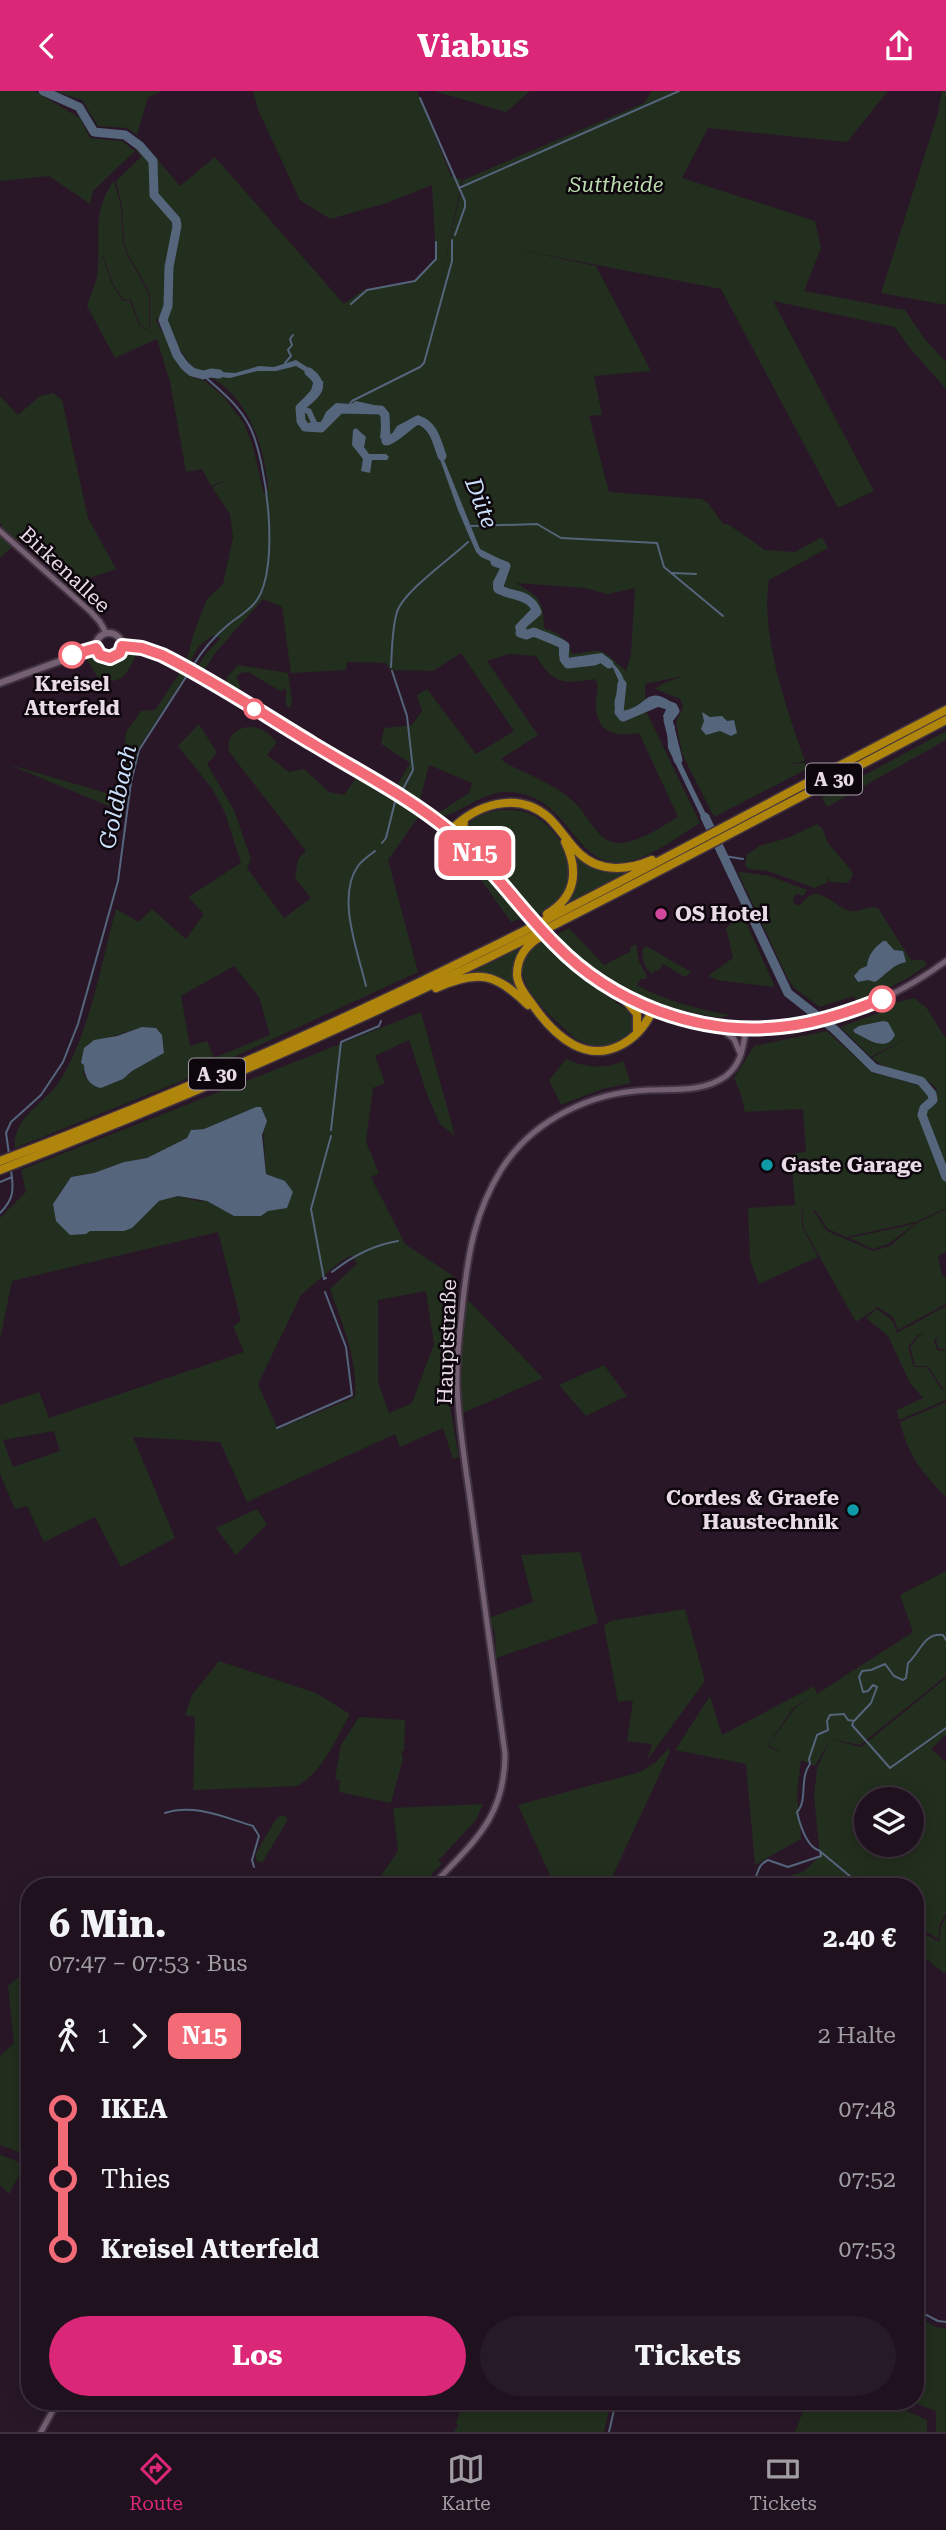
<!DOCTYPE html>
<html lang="de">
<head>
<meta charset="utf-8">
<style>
  body { margin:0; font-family:"Roboto Serif",serif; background:#271a27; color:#f1f3f6; height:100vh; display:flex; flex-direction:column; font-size:26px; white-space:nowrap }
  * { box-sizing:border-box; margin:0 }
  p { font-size:23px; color:#a19da4 }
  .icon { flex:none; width:38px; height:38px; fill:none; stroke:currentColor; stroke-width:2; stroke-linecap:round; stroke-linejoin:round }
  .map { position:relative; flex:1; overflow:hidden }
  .side { position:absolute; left:21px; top:1787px; width:903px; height:532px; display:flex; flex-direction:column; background:#1f111e; border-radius:28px; box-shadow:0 4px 18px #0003,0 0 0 2px #3c313c }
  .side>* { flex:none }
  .badge { padding:0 14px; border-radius:10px; font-size:24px; line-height:46px }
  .buttons { position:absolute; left:854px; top:1696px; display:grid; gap:14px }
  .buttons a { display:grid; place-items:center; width:70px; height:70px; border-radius:50%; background:#1f111e; box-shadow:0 4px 18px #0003,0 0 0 2px #3c313c; font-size:35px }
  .map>.badge { position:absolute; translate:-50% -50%; box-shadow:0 0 0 4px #fff }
  .legs { display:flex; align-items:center; gap:10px; height:77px; padding:0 28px; font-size:23px }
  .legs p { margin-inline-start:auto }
  .overview { display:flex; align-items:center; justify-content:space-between; height:119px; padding:0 28px }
  h1 { font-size:38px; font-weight:700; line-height:52px }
  .action { display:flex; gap:14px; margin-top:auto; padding:14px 28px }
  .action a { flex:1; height:80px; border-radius:42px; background:#db2777; color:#fff; font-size:28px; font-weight:700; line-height:80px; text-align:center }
  .action a+a { background:#271a27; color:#f1f3f6 }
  ul { padding:0 28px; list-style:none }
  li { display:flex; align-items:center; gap:24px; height:70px; font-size:26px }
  li i { display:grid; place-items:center; width:10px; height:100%; margin:0 9px; background:currentColor }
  li i::after { content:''; width:18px; height:18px; margin:-9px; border:5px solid; border-radius:50%; background:#1f111e }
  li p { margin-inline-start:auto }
  li:first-child i { background:linear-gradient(#0000 50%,currentColor 0) }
  li:last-child i { background:linear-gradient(currentColor 50%,#0000 0) }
  header { display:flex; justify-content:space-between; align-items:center; height:91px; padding:0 28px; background:#db2777; color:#fff; font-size:32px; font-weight:700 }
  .menu { display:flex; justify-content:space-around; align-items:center; height:98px; border-top:2px solid #3c313c; background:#1f111e; font-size:19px; color:#a19da4 }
  .menu a { display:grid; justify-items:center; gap:4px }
  .menu .active { color:#db2777 }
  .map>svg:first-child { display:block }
  .green { fill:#222e1e; fill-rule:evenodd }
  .water { fill:#54657c }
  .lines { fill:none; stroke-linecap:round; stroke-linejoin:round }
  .stream { stroke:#54657c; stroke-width:2 }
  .river { stroke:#54657c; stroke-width:9 }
  .tertiary-casing { stroke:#40333f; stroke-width:9 }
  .secondary-casing { stroke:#40333f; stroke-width:10 }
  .motorway-casing { stroke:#40333f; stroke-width:11 }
  .tertiary { stroke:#755f72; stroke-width:5 }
  .secondary { stroke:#755f72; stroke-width:6 }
  .motorway { stroke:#b0850c; stroke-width:8 }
  .secondary-bridge-casing { stroke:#40333f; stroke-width:10; stroke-linecap:butt }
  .secondary-bridge { stroke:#755f72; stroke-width:6 }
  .line-1-casing { stroke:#fff; stroke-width:16 }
  .line-1 { stroke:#f46b78; stroke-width:10 }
  .stop-1-dot { fill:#fff; stroke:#f46b78; stroke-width:3.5 }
  .hotel-dot { fill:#d1479c; stroke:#0d060c; stroke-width:2.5 }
  .culture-dot { fill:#0f9aa8; stroke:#0d060c; stroke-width:2.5 }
  .labels { text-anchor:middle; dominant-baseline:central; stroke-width:5; stroke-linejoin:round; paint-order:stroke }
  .shield { fill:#0d060c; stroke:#a69ba5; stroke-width:2 }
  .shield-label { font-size:19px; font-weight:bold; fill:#e8dbe7 }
  .park-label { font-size:21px; font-style:italic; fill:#b8daad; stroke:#0d060c }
  .street-label { font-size:21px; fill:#e8dbe7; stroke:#0d060c }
  .stop-label { font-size:21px; font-weight:bold; fill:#e8dbe7; stroke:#0d060c }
  .poi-label { font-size:21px; font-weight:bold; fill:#e8dbe7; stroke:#0d060c; text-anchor:start }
  .water-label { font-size:23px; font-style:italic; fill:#cbe0fa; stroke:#0d060c }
</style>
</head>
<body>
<header><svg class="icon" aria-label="back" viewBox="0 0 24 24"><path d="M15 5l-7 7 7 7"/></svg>Viabus<svg class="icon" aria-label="share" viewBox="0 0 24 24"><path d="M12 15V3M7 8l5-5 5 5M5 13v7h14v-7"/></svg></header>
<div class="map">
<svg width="946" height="2341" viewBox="0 0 946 2341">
  <rect width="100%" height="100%" fill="#291728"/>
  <path class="green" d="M0,0H34L80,27L90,47L122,50L135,60L93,100L90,113L49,85L0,90Z
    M54,0H160V1L148,6L137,44L127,37L98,35L82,9Z
    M253,0H417L451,85L462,89L439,200L463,89L644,12L652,0H888L847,51L708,37L682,87L815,130L821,157L804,200L905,219L924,247L946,271V298L909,256L895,236L773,210L874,400L838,417L721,198L504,156L596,175L651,280L594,285L602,324L589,325L609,401L702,408L709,413L723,433H728L765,459L795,461L822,446L828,457L769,489C760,543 787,619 805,670L789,673L805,672L807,678L714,726L682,663L676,631L683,616L680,608L655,598L664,592L683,585L645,593L646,620L700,732C677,746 650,768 623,771C572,777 570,700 505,701C482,702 466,718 445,725L438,722L469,702L472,692L429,674L420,709L396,696L410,672L381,653L384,637L412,634L422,620L417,604L427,598L476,663L514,640L461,562L433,580L390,579L386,572L347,571L346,579L291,582L282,516L263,508L216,561L203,581L196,577L208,560L221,547L212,545L199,555L189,573L186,572L194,541L207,508L223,493L233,446L230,423L212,396L229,388L211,395L202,378L186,381L170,291L157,248L115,267L87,215C90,205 96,194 97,184C102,149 90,122 114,90L121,116L123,151L128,165L149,203V236L145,237L140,234L131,209H124L113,193L103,164L98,177L103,166L112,193L123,210H130L139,234L145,238L150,236V202L129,165L124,151L122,116L116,90L141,66L133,55L140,48L180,95L215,66L344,213L363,199L413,192L436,169L432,94L387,112L330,128L300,109L259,21ZM157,226L195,280C245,294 264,352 268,397L264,403L252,352L243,331L224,306L205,290L189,285L156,230ZM516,492L585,497L608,503L635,497L631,563L626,580C599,557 609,558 572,563C566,548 560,542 544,537C544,510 539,505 516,492ZM509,563L536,565C554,594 563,593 595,588C600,597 596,602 596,611C595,642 614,646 639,642L678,726C661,736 623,763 604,747C592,737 585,721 573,710C554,693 530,684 507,673L501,668L538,644L487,570Z
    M434,0H530L506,21Z
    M942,0H946V214L881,202L938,22Z
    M53,302L62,309L88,427L116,478L69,494L19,449L0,467V437L2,434L0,432V305L18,324L40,305Z
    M126,563H134L135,566C125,586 124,589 101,592L87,568L94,566C108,575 113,571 126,563Z
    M238,574L288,582L292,610L290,617L286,614V598H282V601L248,581L240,582L236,586L241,596L238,600L227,593V586Z
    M181,580L186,584L138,658L127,695L123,721L7,673L120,706L126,641L141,620L155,619Z
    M199,633L217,662L207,673L234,719L251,768L247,777L284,827L311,807L295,787L298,768L306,760L230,662C222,642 246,630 263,639C268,642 273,647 277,651L267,664L289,681L304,678L329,701L344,704L356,687L419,725L388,769L418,881L184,989L15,1057C12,1025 46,1013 61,988C90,940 101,873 116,818L139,831L152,818L186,848L204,823L188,806L241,772L225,722L213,699L178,655ZM234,875L259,906L270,944L214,967L207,950L190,955L181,905ZM140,937H156L162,944L164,962L132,980L123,988L103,995L91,993L84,984V974L81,972L88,953Z
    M946,640V649L827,716L822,707Z
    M500,719C509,719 519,719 527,722C557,732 584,778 562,806C555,814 545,820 536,825L469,748L466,739C471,724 486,722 500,719Z
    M817,733L822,737L828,752L851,779L853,784L848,792L830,791L827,785L828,791L815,797L768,780L748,778L745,774L747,764L759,755L790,746Z
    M440,742L478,774L523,827L511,831L481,789L450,755L446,756L448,754Z
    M574,763C592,778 609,784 632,779L567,812C579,797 580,780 574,763Z
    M741,781L769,785L807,799L803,805L797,803L794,805L793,810L796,814H801C817,789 832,815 850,820C860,822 868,814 878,817L911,869H924L927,874L908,887L857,913L854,905L820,916L794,897L788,888L738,782Z
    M742,822L775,896L717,889L708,885L733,867L726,837Z
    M569,837L604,874L631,860L630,856L636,853L639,871L647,885L646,888H641L637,894C666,910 697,918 730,924C720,929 705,924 694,922C641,910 590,885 554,845Z
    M544,850L581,886L627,919L634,931L630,943C618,951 605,957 590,954C577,951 568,941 559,933C534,910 500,874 544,850Z
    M522,856C513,870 512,880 516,895C499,882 485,880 464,885Z
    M645,856H648L691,881L685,886L663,873L658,880L655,879L652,883C644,877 643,868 642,859Z
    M914,907L926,916L946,948V1117L916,1131L846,1146L828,1138L815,1119H813L827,1140L873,1160L890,1155L917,1132L946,1118V1161L938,1165L942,1184L946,1188V1213L898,1239L894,1227L878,1216L856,1231L803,1136V1120L806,1119H802V1136L818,1166L759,1193L750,1169L748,1117L795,1114L791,1063L806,1061L803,1018L745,1021L741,1004L734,987L754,955L827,940L872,981L938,1000C923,978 891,985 872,967L907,947L871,966L840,936L887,919L890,917L889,913Z
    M421,921L455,1045L440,1033L428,1006L409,949L375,965L385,992L373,997L366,1051L379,1082L371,1086L405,1153L455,1186L449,1310L459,1366L453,1368L443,1337L400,1356L395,1343L247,1411L220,1351L133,1346L175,1447L121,1476L95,1426L44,1451L27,1415L15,1418L0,1383V1314L39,1301L49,1327L244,1261L233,1235L241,1230L218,1141L12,1190L0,1249V1127L26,1101L21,1079ZM256,1016L263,1040L266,1083L277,1087L282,1117L267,1120L261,1125H234L207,1110H198L178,1105L159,1110L131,1137L124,1140H90L53,1113L71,1086L94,1082L124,1071L147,1067L187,1047L194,1038H204ZM352,1164L357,1173L330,1198C342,1232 358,1269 355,1306L278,1338L258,1293L301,1204L341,1170ZM426,1200L434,1253L412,1312L389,1322L378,1291V1209ZM54,1340L60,1360L13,1376L3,1349Z
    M566,968C585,976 603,979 623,970L631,992L602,998L561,1014L549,989Z
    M915,1133L888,1153L873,1158L849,1147Z
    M469,1210L543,1287L463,1322L460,1306L465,1212Z
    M946,1215V1259L938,1257L936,1249L939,1245L934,1249L937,1259L946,1260V1297L943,1298L928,1275H915L910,1256L919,1245L926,1242L918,1244L908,1256L914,1276H927L942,1299L946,1298V1309L899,1329L897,1319L923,1307L910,1292L888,1245L866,1227L877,1218L892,1229L897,1242Z
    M604,1274L627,1305L586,1325L559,1294Z
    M946,1311V1406C922,1382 908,1364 900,1331Z
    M257,1418L267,1433L236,1464L216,1437Z
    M580,1461L598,1532L496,1567L495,1542L489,1527L533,1511L521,1464Z
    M946,1480V1585L860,1654L829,1648L861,1656L946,1587V1644L931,1658L946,1671V1822L940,1833L938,1848L915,1834V1796L764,1795L767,1791L803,1781L820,1765L814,1705L817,1677L829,1651L815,1675L801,1669L797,1702L801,1748L755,1774L746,1673L675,1659L710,1605L722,1644L814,1595L817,1603L793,1617L767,1655L785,1663L768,1654L795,1617L913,1541L900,1504ZM866,1708H912V1754H866Z
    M685,1518L705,1590L647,1669L652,1653L627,1650L633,1609L618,1611L604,1535L610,1530Z
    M219,1570L316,1602L350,1623C336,1648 323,1681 297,1695L193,1699L195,1626L185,1624L192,1604Z
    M359,1626L405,1629L404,1660H401L403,1668L391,1712L339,1701L340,1690L335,1688L341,1654Z
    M669,1657V1663L608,1795H555L518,1714L640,1681L656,1671Z
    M483,1713L476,1729L438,1770L442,1773L420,1795H374L398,1760L393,1717Z
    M281,1724L287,1726V1730L262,1772L256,1769V1762L276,1728Z
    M946,1826V1881L944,1882L915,1859V1843L918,1839L939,1851L941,1835Z
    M30,1877V2065L0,2054V1965L14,1952L8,1895Z
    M0,2064L25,2073L9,2103L0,2094Z
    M915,2224L936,2236L946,2237V2341H936V2320L909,2310H915Z
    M463,2310H611L604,2341H454L458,2334L456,2332Z
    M807,2310H886L927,2329V2341H795Z"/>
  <path class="water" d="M296,269L318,283L319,289L324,291L302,315L311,318L317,331H321L326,321L336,312L351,313L356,310L383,316L385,321V343H392L397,335L418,324L430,334L480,458L504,470L506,480L500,490L505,497C521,501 534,500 537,519L523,532L521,537L524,539C531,536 559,543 562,551C565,558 562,561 567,567L602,562C611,571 627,582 624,597C623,606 618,610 620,620C648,619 644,591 674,613V620L669,625L670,631L675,635C675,639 673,642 672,646C670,653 705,720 711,733L706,736L668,657L667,637L663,625L668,614L651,613L621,625C610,618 615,604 621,595L613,577L599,566L565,571L559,565V554L555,550L532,540L521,543L516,540L515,535L532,517C527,499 507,503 493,498V491L501,475L481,466L476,461L458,419L432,346L420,329C405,329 398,342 390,354L380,347L382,324L377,318L360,316L337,318L320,337H313L307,323L296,316L311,299L314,289L311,284L296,275L276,280H257L230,287L211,285L203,280L235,282L259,275L274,276Z
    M356,337L366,346L364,356L369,363H386L389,366L387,369H372L370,382L361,380L363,368L352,354L353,339Z
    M702,621L710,626L722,625L727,630L734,629L737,642L731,645L720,640L706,644L701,638L704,630Z
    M883,850H886L894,859L903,860L906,871C893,873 886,884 875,891L868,889L858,891L854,885L860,878L867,875C868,864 874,857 883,850Z
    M883,930L888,931L895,944C886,962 868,948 855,942L853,939L859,935Z
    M142,936L156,937L162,944L164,962L132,980L123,988L101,997C89,995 84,985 84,974L81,972L84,957L94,949L117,945Z
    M256,1016H261L267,1030L262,1044L266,1083L285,1090L293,1101L287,1117L268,1120L261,1125H234L207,1110L178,1105L159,1110L132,1137L124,1140H90L86,1143L70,1144L56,1130L53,1113L71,1086L94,1082L124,1071L147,1067L187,1047L191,1039L204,1038Z"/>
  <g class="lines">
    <path class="stream" d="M420,7L465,110V116L455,144
      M459,97L679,0
      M351,213L367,199L415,190L436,168V151
      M285,272L291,265L288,259L292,254L290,248L293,244
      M346,318L352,310L420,276L424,272L452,170V149
      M471,435L537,433L561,447L657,452L664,476L723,525
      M672,482L696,483
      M391,576C392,558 392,537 397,521C404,500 450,468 468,451
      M191,578C201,561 213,546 229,533C238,526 250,519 257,509C280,476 267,371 250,336C239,314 221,300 203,284
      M392,580L407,625L413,679L403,698
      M382,752L386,747L395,711
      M724,765L743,768
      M366,895C358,861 336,806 358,775C362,769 370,764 375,760
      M331,1039L341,951L379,935L381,930
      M9,1063L6,1042L11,1031L41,1004L63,971L78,933L118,790L131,691L139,659L188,583
      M0,1091L12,1086
      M0,1122C14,1108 14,1099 11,1079
      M332,1181C351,1166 373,1154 398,1150
      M326,1187L324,1188L311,1118L331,1045
      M277,1337L352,1304L346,1256L325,1201
      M853,1632L852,1634L890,1677L946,1637
      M165,1722C194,1712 226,1727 253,1735L259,1745L252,1769L254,1776
      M821,1761L863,1796
      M749,1796C751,1793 753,1791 755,1788C759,1779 758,1774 768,1769L788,1776L821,1765L820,1760C807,1756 800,1734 797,1721C808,1710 799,1687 810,1673L809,1668L817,1644L828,1639L827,1630L830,1624L844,1623L848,1629L854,1630L871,1612L877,1596L873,1594L868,1600L863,1601L859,1586L862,1580L871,1579L885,1573L894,1585L903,1589L906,1587L908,1572C920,1562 924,1541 943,1544L946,1549
      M915,2218L938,2230L946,2231
      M609,2341L616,2310"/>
    <path class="river" d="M43,0L79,16L94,41L125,44L140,55L153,70L154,104L176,129L177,135L169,176L168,215L163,229L177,264L185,275L192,281L203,284L211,282L219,283
      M309,281C329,297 314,303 300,317L301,330L305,336L321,337L340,318L381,319L385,324L386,350C395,349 407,334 418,329C434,334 437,351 442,365
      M495,471L506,475L498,498C513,506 531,503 537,521L523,533L520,542L526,544L534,541C542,545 559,550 565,555L564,568L568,573L594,570L601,567L609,573
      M622,593L619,621L623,626L658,611L673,616L675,620L668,629L678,669
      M705,726L788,902L834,938L874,977L921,990L932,1003L933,1009L924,1017L922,1024L946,1086"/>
    <g class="tertiary-casing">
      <path id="tertiary" d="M0,440L91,521L100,531L106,542
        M653,918C755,955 859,934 946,870
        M719,936L734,948L740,962
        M431,1796C472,1752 505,1728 505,1663C495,1588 484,1512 474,1437C468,1390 459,1342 457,1295C456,1267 460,1238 463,1210C468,1162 475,1121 501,1079C532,1029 591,1001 649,999C675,998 704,1001 726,985C742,972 743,956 746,938
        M41,2341L58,2310"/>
    </g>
    <g class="secondary-casing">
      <path id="secondary" d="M96 555a13 13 0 1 1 26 0a13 13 0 1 1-26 0Z
        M122,555L149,559L176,571L421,718C462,747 493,783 526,821
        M0,592L96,557
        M554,853L600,892L653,918"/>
    </g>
    <g class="motorway-casing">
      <path id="motorway" d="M464,729L463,739L467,755
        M450,740C475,714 517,699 548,726C560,737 568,752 580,763C600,782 629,779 652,769
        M547,823C576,806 579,779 565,751
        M542,845C527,853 517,866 517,884C518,896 528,907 535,917C545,931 559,946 574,954C607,971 640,949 653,918
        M436,897C478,878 496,882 528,914
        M621,904L637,923V939
        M0,1070C170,1006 337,933 500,852C650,777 797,696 946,619
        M0,1079C165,1015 327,945 486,868C641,792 793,709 946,629"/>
    </g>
    <use href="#tertiary" class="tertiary"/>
    <use href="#secondary" class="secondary"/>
    <use href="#motorway" class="motorway"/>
    <g class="secondary-bridge-casing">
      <path id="secondary-bridge" d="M526,821L554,853"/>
    </g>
    <use href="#secondary-bridge" class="secondary-bridge"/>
  </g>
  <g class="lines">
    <g class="line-1-casing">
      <path id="line-1" d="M72,564L96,557L100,564L110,567L120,562L122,555L142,557L162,564C214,590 263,623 313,653C359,681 409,706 451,741C490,773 519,817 555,853C612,912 698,945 780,936C815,933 850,921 882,908"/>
    </g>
    <use href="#line-1" class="line-1"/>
  </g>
  <g class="stop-1-dot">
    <circle cx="72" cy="564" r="12"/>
    <circle cx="254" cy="618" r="9"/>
    <circle cx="882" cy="908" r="12"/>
  </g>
  <circle class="hotel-dot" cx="661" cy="823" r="7"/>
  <g class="culture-dot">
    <circle cx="767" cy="1074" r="7"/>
    <circle cx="853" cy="1419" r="7"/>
  </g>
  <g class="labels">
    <g class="shield">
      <rect x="806" y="672.5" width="56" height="31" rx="5"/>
      <rect x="189" y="967.5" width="56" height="31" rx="5"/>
    </g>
    <g class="shield-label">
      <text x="834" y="688">A 30</text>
      <text x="217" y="983">A 30</text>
    </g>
    <g class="park-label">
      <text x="616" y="94">Suttheide</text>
    </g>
    <g class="street-label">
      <text transform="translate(65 479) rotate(43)">Birkenallee</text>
      <text transform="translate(447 1251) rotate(-88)">Hauptstraße</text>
    </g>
    <g class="stop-label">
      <text x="72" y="593">Kreisel<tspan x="72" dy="24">Atterfeld</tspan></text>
    </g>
    <g class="poi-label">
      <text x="675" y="823">OS Hotel</text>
      <text x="781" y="1074">Gaste Garage</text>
      <text x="839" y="1407" text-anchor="end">Cordes &amp; Graefe<tspan x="839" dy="24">Haustechnik</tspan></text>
    </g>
    <g class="water-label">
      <text transform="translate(481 412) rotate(69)">Düte</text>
      <text transform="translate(118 706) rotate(-78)">Goldbach</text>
    </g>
  </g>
</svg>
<div class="buttons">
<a><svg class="icon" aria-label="layers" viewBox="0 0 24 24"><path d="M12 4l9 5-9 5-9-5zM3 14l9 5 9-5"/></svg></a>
</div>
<b class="badge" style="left:475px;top:762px;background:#f46b78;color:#fff">N15</b>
<section class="side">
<div class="overview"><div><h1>6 Min.</h1><p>07:47 – 07:53 · Bus</p></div><b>2.40 €</b></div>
<div class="legs"><svg class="icon" aria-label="walk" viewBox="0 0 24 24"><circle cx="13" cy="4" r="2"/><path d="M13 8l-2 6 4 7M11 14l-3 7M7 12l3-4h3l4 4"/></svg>1<svg class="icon" aria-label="forward" viewBox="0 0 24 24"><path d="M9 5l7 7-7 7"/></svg><b class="badge" style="background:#f46b78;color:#fff">N15</b><p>2 Halte</p></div>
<ul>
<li><i style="color:#f46b78"></i><b>IKEA</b><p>07:48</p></li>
<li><i style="color:#f46b78"></i><span>Thies</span><p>07:52</p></li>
<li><i style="color:#f46b78"></i><b>Kreisel Atterfeld</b><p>07:53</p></li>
</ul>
<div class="action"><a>Los</a><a>Tickets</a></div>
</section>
</div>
<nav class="menu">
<a class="active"><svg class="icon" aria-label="directions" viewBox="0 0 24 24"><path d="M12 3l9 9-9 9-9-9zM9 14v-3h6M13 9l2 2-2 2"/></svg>Route</a>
<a><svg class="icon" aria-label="map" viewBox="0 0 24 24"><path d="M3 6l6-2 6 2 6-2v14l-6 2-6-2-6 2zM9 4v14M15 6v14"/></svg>Karte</a>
<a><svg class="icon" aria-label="tickets" viewBox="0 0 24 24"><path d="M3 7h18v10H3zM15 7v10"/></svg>Tickets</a>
</nav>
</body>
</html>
